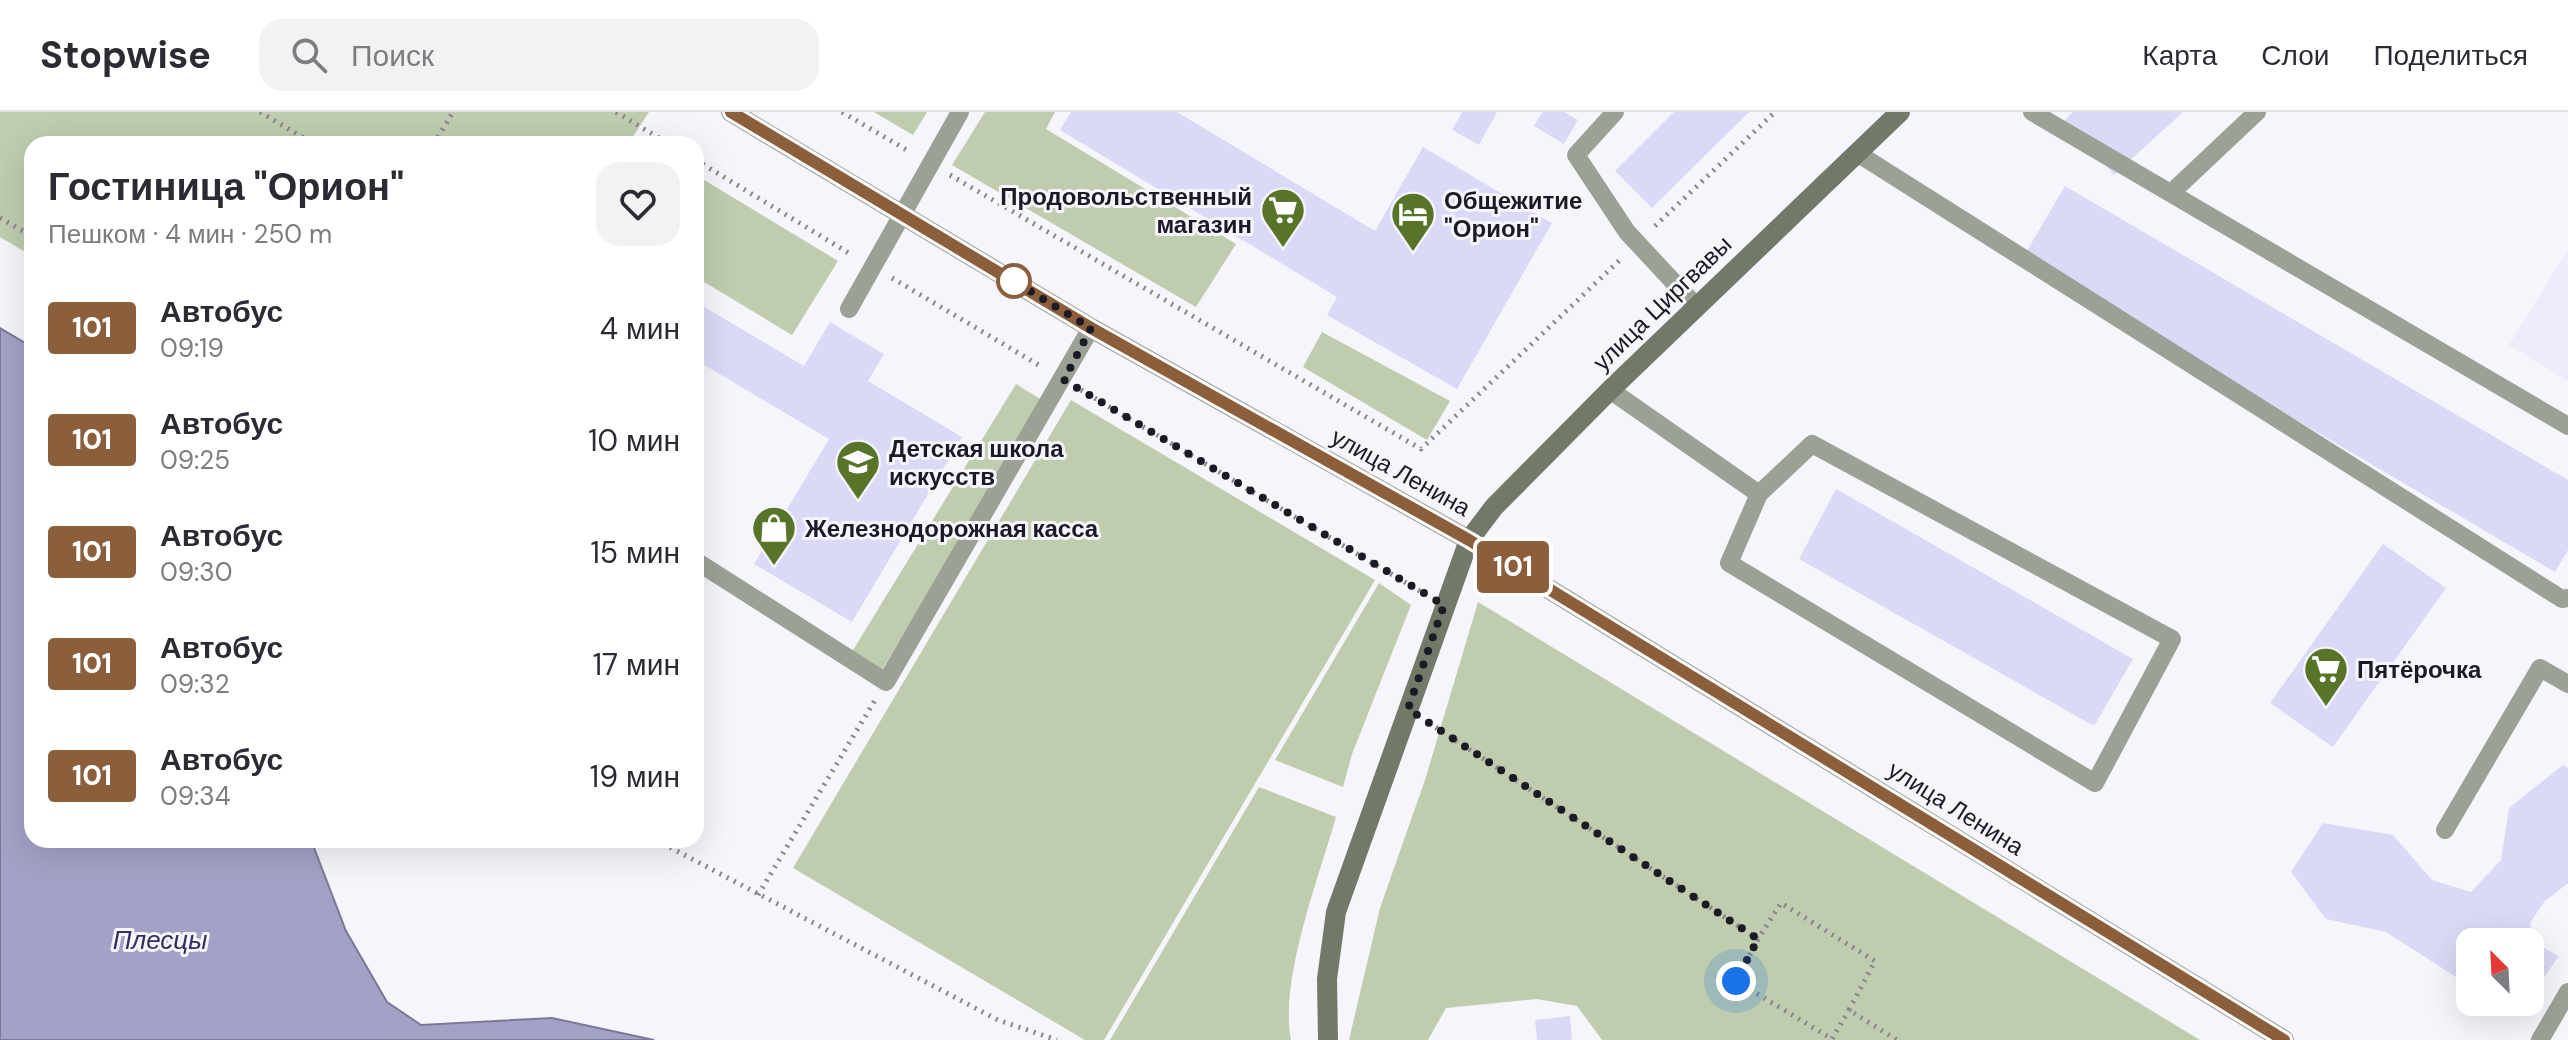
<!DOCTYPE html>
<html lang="ru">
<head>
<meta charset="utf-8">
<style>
  body { margin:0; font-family:"DM Sans",sans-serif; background:#f2f2f3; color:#2b2b33; height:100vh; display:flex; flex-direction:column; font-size:30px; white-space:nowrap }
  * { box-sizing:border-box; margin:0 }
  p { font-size:26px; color:#7c7c81 }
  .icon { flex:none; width:44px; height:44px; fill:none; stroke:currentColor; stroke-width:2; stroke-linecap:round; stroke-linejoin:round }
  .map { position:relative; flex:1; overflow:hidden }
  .drawer { position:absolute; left:24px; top:24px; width:680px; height:712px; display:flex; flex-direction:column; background:#fff; border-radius:24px; box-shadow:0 8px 32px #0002 }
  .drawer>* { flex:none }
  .badge { padding:0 16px; border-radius:6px; font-size:28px; line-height:52px }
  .needle { width:52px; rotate:336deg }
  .tools { position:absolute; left:2456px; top:816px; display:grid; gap:16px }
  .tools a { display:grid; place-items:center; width:88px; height:88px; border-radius:16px; background:#fff; box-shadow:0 8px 32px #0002; font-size:40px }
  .you { position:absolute; width:40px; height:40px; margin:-20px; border:6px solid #fff; border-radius:50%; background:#1a73e8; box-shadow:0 0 0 12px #1a73e833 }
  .map>.badge { position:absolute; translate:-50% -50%; box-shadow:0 0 0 4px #fff }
  .round { display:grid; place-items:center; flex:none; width:84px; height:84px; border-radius:24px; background:#f2f2f3 }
  .head { display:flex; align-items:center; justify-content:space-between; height:136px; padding:0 24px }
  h1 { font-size:38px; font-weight:800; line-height:60px }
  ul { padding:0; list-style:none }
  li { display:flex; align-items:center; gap:24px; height:112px; padding:0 24px }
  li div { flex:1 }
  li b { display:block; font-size:30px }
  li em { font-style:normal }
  li .badge { min-width:88px; font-weight:700; text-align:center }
  header { display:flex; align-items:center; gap:48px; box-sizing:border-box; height:112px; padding:0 40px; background:#fff; border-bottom:2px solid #e1e1e2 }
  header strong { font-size:38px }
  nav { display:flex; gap:44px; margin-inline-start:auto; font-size:28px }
  .search { width:560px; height:72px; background:#f2f2f3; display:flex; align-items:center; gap:20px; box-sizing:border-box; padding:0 28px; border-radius:24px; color:#7c7c81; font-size:30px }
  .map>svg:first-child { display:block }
  .built { fill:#ececfa }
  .green { fill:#bfccae }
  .water { fill:#a3a2c6; stroke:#7a7a96; stroke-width:2 }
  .building { fill:#dbdaf6 }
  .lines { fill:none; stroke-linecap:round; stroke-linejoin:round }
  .path { stroke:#85858d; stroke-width:5; stroke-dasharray:2 6; stroke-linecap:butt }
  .service { stroke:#9ca196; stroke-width:18 }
  .minor { stroke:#9ca196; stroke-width:20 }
  .tertiary { stroke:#9ca196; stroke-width:20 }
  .secondary { stroke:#727969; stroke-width:20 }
  .line-casing { stroke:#fff; stroke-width:18 }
  .line { stroke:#8b5e3c; stroke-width:12 }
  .walk { stroke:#1c1b25; stroke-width:8; stroke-dasharray:0 14.4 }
  .stop-dot { fill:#fff; stroke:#8b5e3c; stroke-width:4 }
  .labels { text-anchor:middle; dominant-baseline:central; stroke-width:6; stroke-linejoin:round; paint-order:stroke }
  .poi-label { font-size:24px; font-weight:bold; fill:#1c1b25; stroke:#f5f5fb; text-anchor:start }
  .street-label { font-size:24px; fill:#1c1b25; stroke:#f5f5fb }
  .water-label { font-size:26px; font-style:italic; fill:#352f60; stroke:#f5f5fb }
</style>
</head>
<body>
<header>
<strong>Stopwise</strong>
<div class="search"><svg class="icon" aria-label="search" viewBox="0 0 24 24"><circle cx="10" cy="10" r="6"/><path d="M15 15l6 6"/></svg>Поиск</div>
<nav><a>Карта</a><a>Слои</a><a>Поделиться</a></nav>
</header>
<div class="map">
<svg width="2568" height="928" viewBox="0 0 2568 928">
  <rect width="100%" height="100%" fill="#f5f5fb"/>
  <path class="built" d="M2568,138V269L2509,233Z"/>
  <path class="green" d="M0,0H649L628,32H32V144L0,125Z
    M874,0H927L913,23Z
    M985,0H1055L1046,17L1236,132L1196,195L952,53Z
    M696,63L838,149L792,223L696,165Z
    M1322,220L1450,289L1427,328L1303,255Z
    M1016,272L1045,290L880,561L850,543Z
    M1071,288L1375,468L1104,928H1085L793,756Z
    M1379,471L1411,493L1352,642L1343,675L1275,648Z
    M1478,490L2200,928H1602L1577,894L1537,887L1446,896L1428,928H1349L1380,796L1425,668Z
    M1259,675L1336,705C1319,765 1279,868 1291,928H1110Z"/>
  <path class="water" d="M0,216L32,235V728H311L346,819L387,890L421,913L552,906L654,928H0Z"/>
  <path class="building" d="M1071,0H1177L1375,119L1423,35L1552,111L1457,277L1327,203L1337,185L1060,18Z
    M1462,0H1497L1479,33L1452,18Z
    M1542,0H1564L1578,8L1564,32L1534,14Z
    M1674,0H1749L1652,96L1615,59Z
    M2073,0H2183L2114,63L2065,8Z
    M2065,74L2568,368V438L2555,460L2022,147Z
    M696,190L804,254L830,210L884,242L868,269L962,325L852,510L754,452L829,327L696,248Z
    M1836,377L2133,547L2094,614L1799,447Z
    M2383,432L2446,476L2333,635L2270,591Z
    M2563,653L2568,656V771L2544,790L2530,811L2534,831L2559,844L2530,885V830H2470V874L2386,820L2326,807L2291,760L2323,711L2393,723L2432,768L2471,780L2501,748L2509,696Z
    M1570,904L1572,928H1537L1535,908Z"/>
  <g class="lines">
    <path class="path" d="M260,0L314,32
      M616,0L669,32
      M842,0L910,40
      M434,32L453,0
      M696,48L852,143
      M950,63L1421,337L1622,146
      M0,106L32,124
      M1655,114L1775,0
      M892,166L1042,255
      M1081,278L1423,481
      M1429,611L1758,827L1781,791L1875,849L1849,898L1897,928
      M656,728L998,908L1057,928
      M758,783L875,588
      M1758,827L1736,869L1832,927L1849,898"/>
    <path class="service" d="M1615,0L1576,43L1627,120L1696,194
      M2032,0L2568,314
      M1857,41L2562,487L2568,486
      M2171,81L2257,0
      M849,197L960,0
      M1610,278L1759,382L1729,451L2095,671L2172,527L1812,332L1759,382
      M696,449L886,570L1091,216
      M2445,718L2540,556L2568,572
      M2540,928L2568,880"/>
    <path class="minor" d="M1469,428L2284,928"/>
    <path class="tertiary" d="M731,0L1091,216L1469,428"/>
    <path class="secondary" d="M1328,928L1327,867L1336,800L1469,428L1494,395L1610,278L1900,0"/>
  </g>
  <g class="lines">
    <g class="line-casing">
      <path id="line" d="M731,0L1091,216L1469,428L2284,928"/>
    </g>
    <use href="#line" class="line"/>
    <path class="walk" d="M1014,169L1010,167L1091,216L1064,268L1444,493L1408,597L1758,827L1736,869"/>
  </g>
  <defs>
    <g id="supermarket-pin" transform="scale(2.3)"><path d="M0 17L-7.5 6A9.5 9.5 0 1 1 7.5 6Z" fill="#587428" stroke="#f5f5fb"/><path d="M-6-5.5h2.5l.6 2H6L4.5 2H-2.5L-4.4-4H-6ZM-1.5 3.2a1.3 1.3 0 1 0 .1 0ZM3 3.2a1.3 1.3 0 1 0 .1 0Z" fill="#fff"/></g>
    <g id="hotel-pin" transform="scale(2.3)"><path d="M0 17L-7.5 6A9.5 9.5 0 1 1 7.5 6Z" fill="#587428" stroke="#f5f5fb"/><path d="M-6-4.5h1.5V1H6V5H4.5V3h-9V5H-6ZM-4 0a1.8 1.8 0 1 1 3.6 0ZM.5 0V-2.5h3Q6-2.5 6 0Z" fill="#fff"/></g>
    <g id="school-pin" transform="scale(2.3)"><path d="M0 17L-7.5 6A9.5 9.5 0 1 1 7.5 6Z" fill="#587428" stroke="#f5f5fb"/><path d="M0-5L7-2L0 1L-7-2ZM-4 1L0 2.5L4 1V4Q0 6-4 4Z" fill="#fff"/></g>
    <g id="shop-pin" transform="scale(2.3)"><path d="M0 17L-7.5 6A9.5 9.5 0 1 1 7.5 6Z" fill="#587428" stroke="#f5f5fb"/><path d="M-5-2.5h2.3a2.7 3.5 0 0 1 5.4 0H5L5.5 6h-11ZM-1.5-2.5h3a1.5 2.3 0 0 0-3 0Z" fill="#fff"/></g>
  </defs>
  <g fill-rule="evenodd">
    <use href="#supermarket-pin" x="1283" y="98"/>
    <use href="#hotel-pin" x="1413" y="102"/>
    <use href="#school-pin" x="858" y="350"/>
    <use href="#shop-pin" x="774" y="416"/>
    <use href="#supermarket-pin" x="2326" y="557"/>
  </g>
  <circle class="stop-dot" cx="1014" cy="169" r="16"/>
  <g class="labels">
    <g class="poi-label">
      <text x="1252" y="84" text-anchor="end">Продовольственный<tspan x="1252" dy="28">магазин</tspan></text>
      <text x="1444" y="88">Общежитие<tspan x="1444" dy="28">"Орион"</tspan></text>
      <text x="889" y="336">Детская школа<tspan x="889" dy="28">искусств</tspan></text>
      <text x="805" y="416">Железнодорожная касса</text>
      <text x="2357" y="557">Пятёрочка</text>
    </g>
    <g class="street-label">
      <text transform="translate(1662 191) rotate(-44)">улица Циргвавы</text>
      <text transform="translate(1401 360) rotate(29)">улица Ленина</text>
      <text transform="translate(1956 696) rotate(32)">улица Ленина</text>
    </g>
    <g class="water-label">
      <text x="160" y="828">Плесцы</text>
    </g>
  </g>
</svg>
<div class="tools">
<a><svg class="needle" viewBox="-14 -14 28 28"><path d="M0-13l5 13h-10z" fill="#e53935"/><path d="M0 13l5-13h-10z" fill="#7c7c81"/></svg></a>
</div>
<div class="you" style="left:1736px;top:869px"></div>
<b class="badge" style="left:1513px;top:455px;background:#8b5e3c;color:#fff">101</b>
<section class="drawer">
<div class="head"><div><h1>Гостиница &quot;Орион&quot;</h1><p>Пешком · 4 мин · 250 m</p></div><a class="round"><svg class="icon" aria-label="heart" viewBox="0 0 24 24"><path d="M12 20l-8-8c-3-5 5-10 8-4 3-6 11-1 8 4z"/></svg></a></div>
<ul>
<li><span class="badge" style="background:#8b5e3c;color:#fff">101</span><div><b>Автобус</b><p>09:19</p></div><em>4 мин</em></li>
<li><span class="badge" style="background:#8b5e3c;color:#fff">101</span><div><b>Автобус</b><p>09:25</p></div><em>10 мин</em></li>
<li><span class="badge" style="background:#8b5e3c;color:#fff">101</span><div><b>Автобус</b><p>09:30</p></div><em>15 мин</em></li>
<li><span class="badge" style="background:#8b5e3c;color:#fff">101</span><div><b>Автобус</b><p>09:32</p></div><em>17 мин</em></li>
<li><span class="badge" style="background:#8b5e3c;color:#fff">101</span><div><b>Автобус</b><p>09:34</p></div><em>19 мин</em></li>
</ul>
</section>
</div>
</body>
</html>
